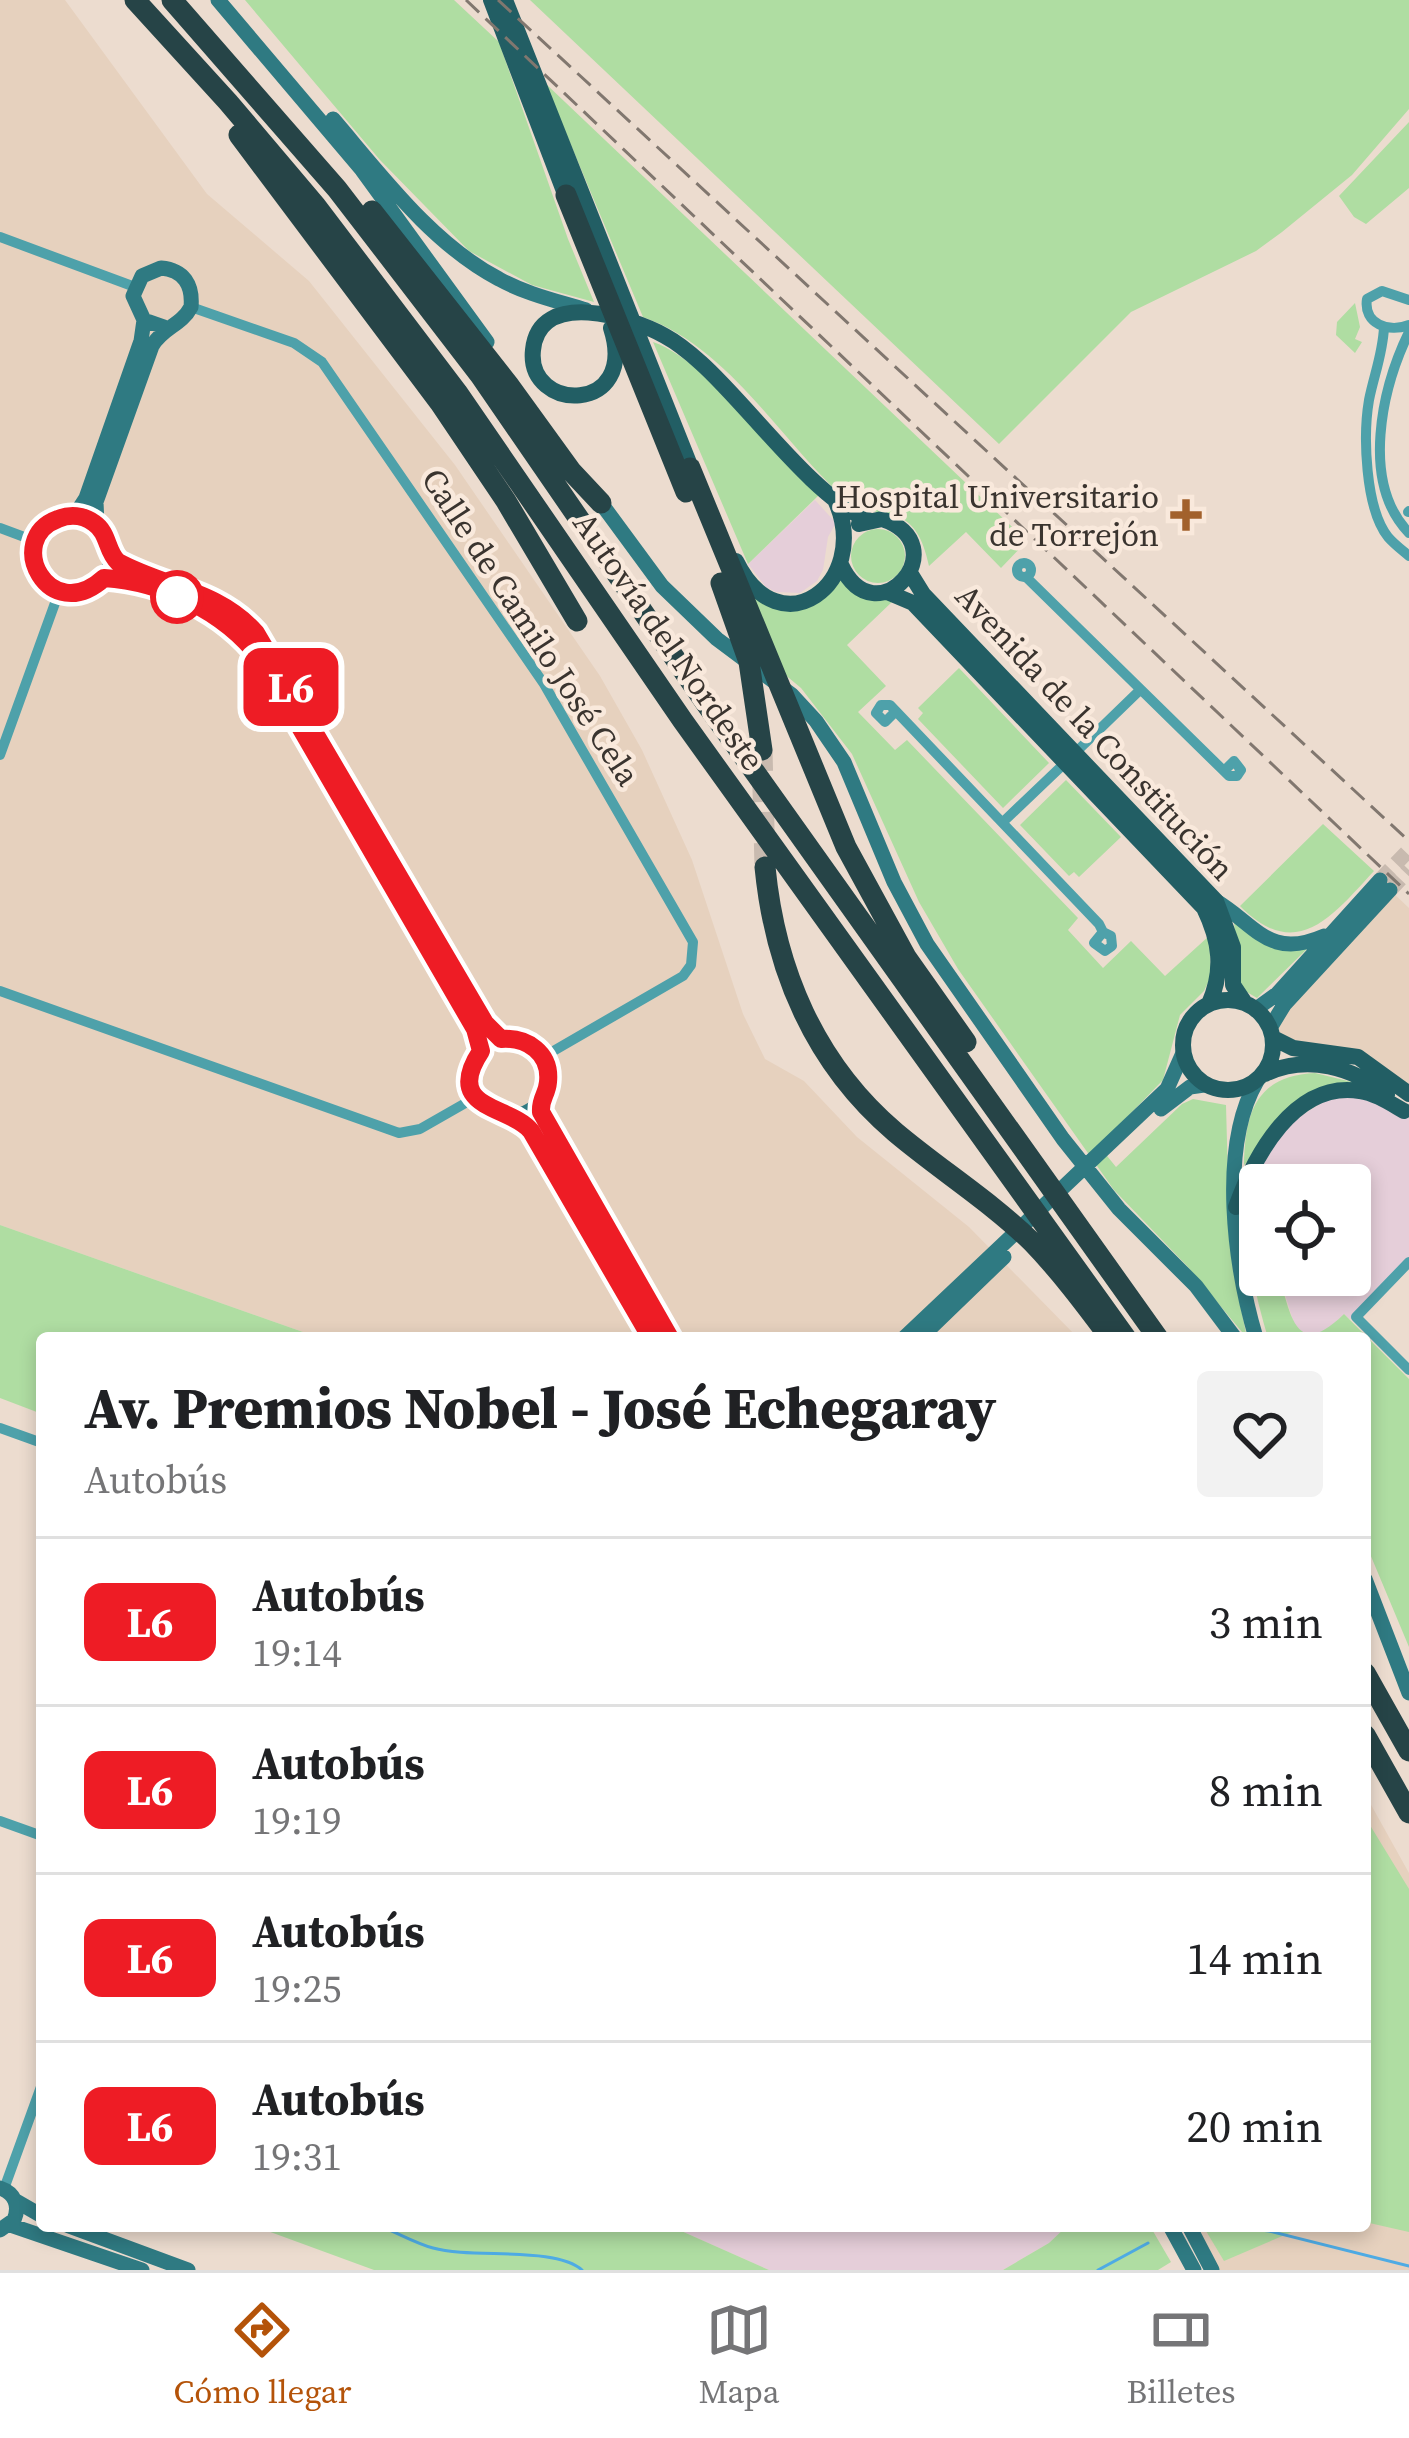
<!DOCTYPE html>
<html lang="es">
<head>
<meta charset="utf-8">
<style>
  body { margin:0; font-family:"Source Serif 4",serif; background:#f2f2f2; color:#202124; height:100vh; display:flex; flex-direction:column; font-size:45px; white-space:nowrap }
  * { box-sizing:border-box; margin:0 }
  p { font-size:39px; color:#757577 }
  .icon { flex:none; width:66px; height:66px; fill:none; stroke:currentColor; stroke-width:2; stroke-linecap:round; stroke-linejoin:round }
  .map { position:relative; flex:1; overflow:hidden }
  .side { position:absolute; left:36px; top:1332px; width:1335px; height:900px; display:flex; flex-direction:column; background:#fff; border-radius:12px; box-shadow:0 6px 18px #0003 }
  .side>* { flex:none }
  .badge { padding:0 24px; border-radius:18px; font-size:42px; line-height:78px }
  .tools { position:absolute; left:1239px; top:1164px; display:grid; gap:24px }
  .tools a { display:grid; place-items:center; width:132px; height:132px; border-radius:12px; background:#fff; box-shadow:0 6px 18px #0003; font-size:60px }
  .map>.badge { position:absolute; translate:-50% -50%; box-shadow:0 0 0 6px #fff }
  .round { display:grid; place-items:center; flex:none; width:126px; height:126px; border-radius:12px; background:#f2f2f2 }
  .head { display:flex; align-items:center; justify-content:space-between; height:204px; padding:0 48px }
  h1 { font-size:57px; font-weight:800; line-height:90px }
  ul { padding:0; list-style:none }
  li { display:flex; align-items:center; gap:36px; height:168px; padding:0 48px; border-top:3px solid #e0e0e0 }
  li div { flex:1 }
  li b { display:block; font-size:45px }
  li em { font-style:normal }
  li .badge { min-width:132px; font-weight:700; text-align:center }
  .tabs { display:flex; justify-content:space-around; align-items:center; height:168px; border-top:3px solid #e0e0e0; background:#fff; font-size:33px; color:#757577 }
  .tabs a { display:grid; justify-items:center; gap:6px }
  .tabs .active { color:#b45309 }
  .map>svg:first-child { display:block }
  .commercial { fill:#e5ced9 }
  .built { fill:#e6d1be }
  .green { fill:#afdda2 }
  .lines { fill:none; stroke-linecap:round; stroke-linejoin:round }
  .stream { stroke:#4eabe4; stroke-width:3 }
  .secondary-tunnel { stroke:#c8baaf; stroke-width:15; stroke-dasharray:15 8; stroke-linecap:butt }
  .highway-tunnel { stroke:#c8baaf; stroke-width:21; stroke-dasharray:21 10; stroke-linecap:butt }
  .street { stroke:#4ea1aa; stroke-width:10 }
  .secondary { stroke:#2f7a82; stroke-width:15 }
  .primary { stroke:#225e64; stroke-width:16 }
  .highway { stroke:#264447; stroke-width:21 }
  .rail { stroke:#81776f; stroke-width:3; stroke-dasharray:18 9; stroke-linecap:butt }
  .line-casing { stroke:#fff; stroke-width:27 }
  .line { stroke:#ee1c25; stroke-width:18 }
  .poi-dot { fill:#a2612c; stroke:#f9e9dc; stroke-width:4.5 }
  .stop-dot { fill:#fff; stroke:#ee1c25; stroke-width:6 }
  .labels { text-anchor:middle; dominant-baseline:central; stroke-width:9; stroke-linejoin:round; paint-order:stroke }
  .poi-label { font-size:33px; fill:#3a342f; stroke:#f9e9dc; text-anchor:end }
  .street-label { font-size:33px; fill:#3a342f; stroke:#f9e9dc }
</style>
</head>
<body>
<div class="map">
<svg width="1409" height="2270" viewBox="0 0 1409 2270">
  <rect width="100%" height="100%" fill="#ecdccf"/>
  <path class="commercial" d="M815,500L836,523L828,537L823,570L817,581L800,593L776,592L766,587L748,564Z
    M1342,1090L1409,1116V1262L1356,1317L1349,1319L1344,1314L1327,1331L1309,1336L1295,1327L1279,1275H1350V1185H1267L1251,1166L1271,1135Z
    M670,2226H1067L1049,2243L1003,2270H769Z"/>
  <path class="built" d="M0,0H65L207,194L309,281L455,465L600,676L642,750L692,860L743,1014L765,1059L804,1081L857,1137L969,1227L1078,1338H320L0,1225Z
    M1390,890L1409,908V1094L1376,1068L1273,1038L1284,1005Z
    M1365,1794L1409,1873V2270H1212L1189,2226H1365Z"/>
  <path class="green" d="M245,0H454L499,42L568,239L594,302L532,285L469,251L380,160Z
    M530,0H1409V109L1352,175L1282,232L1256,251L1131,312L999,444Z
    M545,83L1027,541L1001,568L966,532L929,566C914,493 877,527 843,497C779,438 728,347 643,317Z
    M1409,122V188L1366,224L1354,217L1339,196Z
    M1355,303L1360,327L1355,339L1362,342L1355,353L1336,335L1337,322Z
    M653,342C703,358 780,455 819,495L748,564Z
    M851 556a27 27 0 1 1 54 0a27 27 0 1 1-54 0Z
    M840,580L862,598L894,600L847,645L886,686L858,712L895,750L907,740L1078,918L1068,930L1103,968L1131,941L1165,976L1209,936L1211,976L1204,991L1180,1015L1163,1080L1099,1146L1116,1167L1182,1104L1193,1099L1226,1105L1229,1218L1234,1274L1247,1338L1188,1267L1114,1190L958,969L919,902L852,754L801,688L783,673L748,592C779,617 818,616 840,580Z
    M959,668L1049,763L1003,808L918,719L923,713L918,708Z
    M1066,780L1121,837L1079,877L1074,872L1069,876L1020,825Z
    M1323,824L1374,871C1333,915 1297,964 1240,906Z
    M1234,922L1309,947L1257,998L1240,988Z
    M1315,1073L1356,1083L1330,1085L1244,1165C1245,1114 1255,1076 1315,1073Z
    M1256,1168L1261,1171L1267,1185H1260V1275H1279C1291,1318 1297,1360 1344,1314L1409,1379V1647L1365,1542V1338H1268C1252,1284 1238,1223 1256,1168Z
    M0,1225L320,1338H42V1414L0,1398Z
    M1365,1817L1409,1889V2232L1365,2222Z
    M254,2226H670L769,2270H374Z
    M1067,2226H1150L1171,2262L1158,2270H1003L1049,2243Z
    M1203,2226H1306L1224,2261Z"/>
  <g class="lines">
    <path class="stream" d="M380,2226C398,2233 415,2243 433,2248C472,2259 556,2246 582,2270
      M1226,2226L1269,2231L1409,2266
      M1098,2270L1148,2243"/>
    <path class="secondary-tunnel" d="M1380,880L1409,850
      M1390,890L1409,870"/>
    <path class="highway-tunnel" d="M762,750L765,867"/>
    <path class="street" d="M0,237L135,287
      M1409,300L1382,291L1367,299C1363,324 1389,333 1409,325
      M191,307L294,343L322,362L544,684L693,942L691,965L683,976L543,1057
      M1384,327C1383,353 1374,375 1369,400C1363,435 1365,508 1388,537C1394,544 1402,550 1409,556
      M1409,332C1382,388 1360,482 1409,533
      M1408,512L1409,511
      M0,528L35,541
      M1017 570a7 7 0 1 1 14 0a7 7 0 1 1-14 0Z
      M1026,577L1229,776H1237L1241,770L1234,761L1226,769
      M894,713L885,722L876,713L881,705H890L1099,924L1103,932L1111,936L1112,946L1105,951L1094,943L1103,932
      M1076,752L1140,690
      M0,755L59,592
      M1003,822L1066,762
      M0,991L399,1133L420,1129L476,1097
      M1409,1262L1356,1317L1409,1370
      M0,1428L42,1443
      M0,1821L42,1836
      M4,2189L42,2084"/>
    <path class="secondary" d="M218,0L362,170L487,342
      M333,119C381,175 432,244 499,279C526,294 557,301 586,310
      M598,499L662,586L717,639L792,695L816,721L844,762L894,882L927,944L1063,1139L1119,1209L1196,1286L1235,1338
      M75,515L86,498L141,341L144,320
      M33 555a39 39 0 1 1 78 0a39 39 0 1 1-78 0Z
      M97,524L96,502L152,346C163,327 181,326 191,307C193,285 184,270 161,268L142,276L133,296L144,320L164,327
      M111,556C157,591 213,585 255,633L486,1023L501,1039
      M104,578C154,581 210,605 246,640L475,1029L481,1051
      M1216,901C1256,925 1269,960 1324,936
      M1256,1009L1277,994L1380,880
      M1270,1028L1284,1005L1390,890
      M471 1077a39 39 0 1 1 78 0a39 39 0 1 1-78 0Z
      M540,1102L546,1122L670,1338
      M1161,1109L1190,1087L1204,1085
      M516,1116L531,1131L651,1338
      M904,1338L1167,1089L1183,1053
      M920,1338L1004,1257
      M1256,1338C1235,1267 1218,1148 1257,1081
      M1365,1579L1409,1693
      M0,2188C15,2193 20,2206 14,2220L0,2230
      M16,2201L42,2216
      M10,2225L142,2270
      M69,2226L188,2270
      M1170,2226L1194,2270
      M1189,2226L1212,2270"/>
    <path class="primary" d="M491,0L570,207
      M505,0L695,478
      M611,328C639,415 526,413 533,350C539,288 631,317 665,336C678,343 690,353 701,363C749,406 813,497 868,520
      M736,561C780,651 871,583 836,502
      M841,565C876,640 959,545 882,519L859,524
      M910,573L923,594L1216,901L1233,947V985L1245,1003
      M887,592L913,603L1204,908C1220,941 1224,970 1209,1004
      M1183 1045a45 45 0 1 1 90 0a45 45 0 1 1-90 0Z
      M1273,1038L1293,1048L1358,1057L1409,1094
      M1265,1074C1307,1054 1353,1067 1387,1095
      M1236,1207C1254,1157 1294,1080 1360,1091C1375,1093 1390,1103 1404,1111"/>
    <path class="highway" d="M135,0L228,102L316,206L457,392L683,721L1126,1338
      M172,0L337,189L480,375L707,705L1158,1338
      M239,135L440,403L506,501L577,621
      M566,195L686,492
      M372,211L508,384L571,471L601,503
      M690,468L846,847L906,957L966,1042
      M721,583L749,662L762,750
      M765,867C775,970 815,1064 895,1132C940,1170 990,1201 1032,1242C1060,1271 1084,1303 1108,1335
      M1365,1673L1409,1751
      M1365,1735L1409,1813"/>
    <path class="rail" d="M466,0L1409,894
      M498,0L1409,841"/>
  </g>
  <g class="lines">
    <g class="line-casing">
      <path id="line" d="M651,1338L531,1131C510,1105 442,1110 481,1051L475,1029L260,658C224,611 163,582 104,578C49,628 3,539 58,519C70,514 83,515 94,523C109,533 106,551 118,562C166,588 218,590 256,633L485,1023L501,1039C527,1037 551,1053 548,1082C547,1095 540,1098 541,1112L670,1338"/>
    </g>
    <use href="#line" class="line"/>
  </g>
  <path class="poi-dot" d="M1180 497h12v12h12v12h-12v12h-12v-12h-12v-12h12z"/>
  <circle class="stop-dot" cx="177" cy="597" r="24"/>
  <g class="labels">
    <g class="poi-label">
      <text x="1159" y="496">Hospital Universitario<tspan x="1159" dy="38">de Torrejón</tspan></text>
    </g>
    <g class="street-label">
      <text transform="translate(531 627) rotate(57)">Calle de Camilo José Cela</text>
      <text transform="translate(669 641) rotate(55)">Autovía del Nordeste</text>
      <text transform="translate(1095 732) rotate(47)">Avenida de la Constitución</text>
    </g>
  </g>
</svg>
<div class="tools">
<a><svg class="icon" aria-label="locate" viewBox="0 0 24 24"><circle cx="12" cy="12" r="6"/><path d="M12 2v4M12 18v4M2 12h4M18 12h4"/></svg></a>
</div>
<b class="badge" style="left:291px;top:687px;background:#ee1c25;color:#fff">L6</b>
<section class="side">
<div class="head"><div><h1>Av. Premios Nobel - José Echegaray</h1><p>Autobús</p></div><a class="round"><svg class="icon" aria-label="heart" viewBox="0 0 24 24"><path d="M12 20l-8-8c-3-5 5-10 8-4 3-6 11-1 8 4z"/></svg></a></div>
<ul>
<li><span class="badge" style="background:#ee1c25;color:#fff">L6</span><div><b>Autobús</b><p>19:14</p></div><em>3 min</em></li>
<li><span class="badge" style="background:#ee1c25;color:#fff">L6</span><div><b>Autobús</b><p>19:19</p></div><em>8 min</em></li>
<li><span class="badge" style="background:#ee1c25;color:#fff">L6</span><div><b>Autobús</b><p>19:25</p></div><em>14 min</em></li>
<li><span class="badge" style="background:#ee1c25;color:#fff">L6</span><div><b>Autobús</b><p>19:31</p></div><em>20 min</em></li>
</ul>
</section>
</div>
<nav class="tabs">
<a class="active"><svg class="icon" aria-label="directions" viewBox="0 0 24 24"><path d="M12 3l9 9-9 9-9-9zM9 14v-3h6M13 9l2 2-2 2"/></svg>Cómo llegar</a>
<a><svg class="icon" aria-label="map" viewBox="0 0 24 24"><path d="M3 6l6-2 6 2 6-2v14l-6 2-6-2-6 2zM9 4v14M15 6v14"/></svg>Mapa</a>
<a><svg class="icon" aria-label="tickets" viewBox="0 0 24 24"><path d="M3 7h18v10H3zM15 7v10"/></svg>Billetes</a>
</nav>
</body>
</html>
